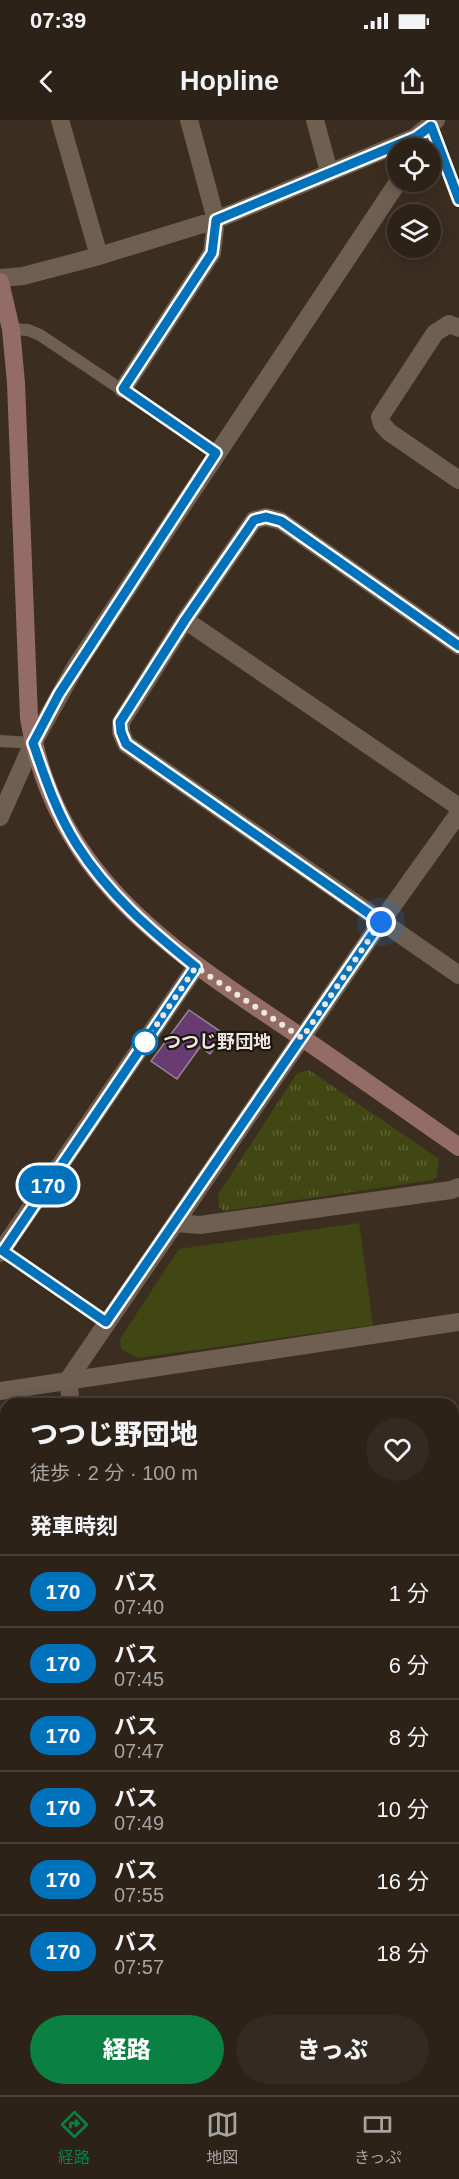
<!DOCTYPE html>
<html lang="ja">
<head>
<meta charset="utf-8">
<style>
  body { margin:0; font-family:Arial,"Noto Sans JP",sans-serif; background:#342a21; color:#f1f3f6; height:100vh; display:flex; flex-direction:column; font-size:22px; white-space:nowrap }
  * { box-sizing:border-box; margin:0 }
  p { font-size:20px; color:#a6a4a2 }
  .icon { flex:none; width:33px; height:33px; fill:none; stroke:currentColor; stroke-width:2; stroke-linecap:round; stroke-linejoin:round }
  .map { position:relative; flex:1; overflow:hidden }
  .panel { position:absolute; left:0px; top:1278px; width:459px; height:698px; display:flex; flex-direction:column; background:#2c2218; border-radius:18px 18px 0 0; box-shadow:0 3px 15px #0003,0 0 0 2px #483f37 }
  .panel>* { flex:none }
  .badge { padding:0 12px; border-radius:20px; font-size:21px; line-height:39px }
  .fabs { position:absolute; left:387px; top:18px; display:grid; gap:12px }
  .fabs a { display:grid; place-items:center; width:54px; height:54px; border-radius:50%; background:#2c2218; box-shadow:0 3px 15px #0003,0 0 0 2px #483f37; font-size:30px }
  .you { position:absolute; width:30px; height:30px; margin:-15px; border:4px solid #fff; border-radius:50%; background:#1a73e8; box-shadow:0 0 0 9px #1a73e833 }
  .map>.badge { position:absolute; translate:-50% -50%; box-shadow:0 0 0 3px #fff }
  h2 { padding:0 30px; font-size:22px; line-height:54px }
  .round { display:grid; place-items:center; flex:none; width:63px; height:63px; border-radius:32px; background:#342a21 }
  .head { display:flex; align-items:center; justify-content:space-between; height:102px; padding:0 30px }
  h1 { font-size:28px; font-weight:800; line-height:45px }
  .action { display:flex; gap:12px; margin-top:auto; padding:12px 30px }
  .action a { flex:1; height:69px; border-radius:36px; background:#0b8043; color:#fff; font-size:24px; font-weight:800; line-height:69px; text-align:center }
  .action a+a { background:#342a21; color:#f1f3f6 }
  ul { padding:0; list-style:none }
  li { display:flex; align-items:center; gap:18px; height:72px; padding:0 30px; border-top:2px solid #483f37 }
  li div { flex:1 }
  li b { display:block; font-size:22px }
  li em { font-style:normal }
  li .badge { min-width:66px; font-weight:700; text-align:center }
  .status { display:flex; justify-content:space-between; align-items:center; height:42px; padding:0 30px; background:#2c2218; direction:ltr }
  .status svg { height:16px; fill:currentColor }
  header { display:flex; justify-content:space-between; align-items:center; height:78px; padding:0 30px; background:#2c2218; font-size:27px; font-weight:800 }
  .tab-bar { display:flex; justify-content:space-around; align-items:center; height:84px; border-top:2px solid #483f37; background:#2c2218; font-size:16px; color:#a6a4a2 }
  .tab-bar a { display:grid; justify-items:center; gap:3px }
  .tab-bar .selected { color:#0b8043 }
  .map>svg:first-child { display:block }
  .built { fill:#463320 }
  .grass { fill:url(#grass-tufts) }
  .wetland { fill:url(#wetland-marsh) }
  .pitch { fill:#404712 }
  .water { fill:url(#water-ripples); stroke:#6185a5; stroke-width:1.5 }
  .building { fill:#693c71; stroke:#958798; stroke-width:1.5 }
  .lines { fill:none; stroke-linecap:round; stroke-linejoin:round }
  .path { stroke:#968c81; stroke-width:4; stroke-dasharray:4.5 3; stroke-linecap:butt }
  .lane { stroke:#6e5f50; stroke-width:12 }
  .street { stroke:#6e5f50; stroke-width:18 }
  .secondary { stroke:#946c66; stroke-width:18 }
  .line-casing { stroke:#fff; stroke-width:14 }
  .line { stroke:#0072bc; stroke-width:9 }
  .walk { stroke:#efe7de; stroke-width:6; stroke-dasharray:0 10.8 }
  .stop-dot { fill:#fff; stroke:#0072bc; stroke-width:3 }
  .labels { text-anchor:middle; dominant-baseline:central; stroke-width:4.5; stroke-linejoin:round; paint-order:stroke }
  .stop-label { font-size:18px; font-weight:bold; fill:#efe7de; stroke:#1d1711; text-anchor:start }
</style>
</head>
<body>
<div class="status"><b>07:39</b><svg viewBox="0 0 49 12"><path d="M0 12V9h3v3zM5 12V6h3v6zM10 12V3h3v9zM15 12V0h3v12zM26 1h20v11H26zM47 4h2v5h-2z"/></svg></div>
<header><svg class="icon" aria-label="back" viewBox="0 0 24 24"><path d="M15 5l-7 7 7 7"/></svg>Hopline<svg class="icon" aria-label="share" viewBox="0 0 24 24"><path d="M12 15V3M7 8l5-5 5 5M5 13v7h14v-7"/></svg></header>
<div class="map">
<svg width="459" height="1975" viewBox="0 0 459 1975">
  <defs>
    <pattern id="grass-tufts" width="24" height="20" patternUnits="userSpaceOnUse" patternTransform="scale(1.5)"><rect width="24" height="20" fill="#404712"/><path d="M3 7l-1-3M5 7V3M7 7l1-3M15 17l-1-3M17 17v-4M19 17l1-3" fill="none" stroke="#5c6234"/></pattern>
    <pattern id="wetland-marsh" width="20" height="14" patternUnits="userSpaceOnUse" patternTransform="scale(1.5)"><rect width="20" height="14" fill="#404712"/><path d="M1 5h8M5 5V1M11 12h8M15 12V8" fill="none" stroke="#5c6234"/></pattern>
    <pattern id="water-ripples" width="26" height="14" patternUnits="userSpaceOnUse" patternTransform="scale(1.5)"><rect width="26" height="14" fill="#245b8c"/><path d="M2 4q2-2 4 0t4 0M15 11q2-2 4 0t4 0" fill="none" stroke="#44739c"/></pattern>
  </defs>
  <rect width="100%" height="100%" fill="#3b2e20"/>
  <path class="built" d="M6,1287V1388L0,1387V1288Z"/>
  <path class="grass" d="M309,950L439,1039L437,1055L433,1060L224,1091L219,1087L218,1075L297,953Z"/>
  <path class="wetland" d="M459,1371V1569L453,1567V1372Z
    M0,1430H6V1490L0,1496Z"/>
  <path class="pitch" d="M359,1103L373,1205L138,1238L121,1229L120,1219L179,1129Z"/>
  <path class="water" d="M6,1490V1614L0,1621V1496Z
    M453,1567L459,1569V1633L453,1632Z"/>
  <path class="building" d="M189,890L224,914L210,934L200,927L177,959L151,941Z"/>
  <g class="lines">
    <path class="path" d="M453,1361L459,1360
      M0,1415L6,1416
      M0,1969L6,1968"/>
    <path class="lane" d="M431,6L459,80
      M11,209L28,210L40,215L216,333
      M0,621L33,623
      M3,1131L106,1202
      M61,1970V1975"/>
    <path class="street" d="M60,0L99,136
      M315,0L329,52
      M0,158L23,156L99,136L216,100L415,17L436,0
      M459,208L449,204L435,213L380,297L382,304L389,312L459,360
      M123,269L212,133L216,100L189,0
      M185,500L459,687
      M459,526L281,401L266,397L254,400L185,500L121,602V612L126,624L459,855
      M0,697L33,623L76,546L398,62
      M176,1103L200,1105L451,1070L459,1067
      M0,1133L196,847
      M0,1271L459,1202
      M71,1284L68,1260L381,802L459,693
      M453,1327L459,1326"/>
    <path class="secondary" d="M0,162L11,209L16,263L29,598C55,757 171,830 295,913C350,950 404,989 459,1027"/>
  </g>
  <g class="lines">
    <g class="line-casing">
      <path id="line" d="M459,80L431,6L416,17L216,100L212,133L123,269L216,333L59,574L33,623C45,658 57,694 77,725C108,774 151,811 196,847L3,1131L106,1202L381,802L126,624L121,612L120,602L185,500L254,400L266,397L281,401L459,526"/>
    </g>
    <use href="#line" class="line"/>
    <path class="walk" d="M145,922L196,847L302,918L381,802"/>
  </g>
  <circle class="stop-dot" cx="145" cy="922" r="12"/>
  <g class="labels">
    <g class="stop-label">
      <text x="163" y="922">つつじ野団地</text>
    </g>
  </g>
</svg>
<div class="fabs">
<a><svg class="icon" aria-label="locate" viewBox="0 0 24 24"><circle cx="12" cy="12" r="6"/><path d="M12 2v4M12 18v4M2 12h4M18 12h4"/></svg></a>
<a><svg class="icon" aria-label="layers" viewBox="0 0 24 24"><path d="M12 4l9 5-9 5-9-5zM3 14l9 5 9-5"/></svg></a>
</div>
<div class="you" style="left:381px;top:802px"></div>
<b class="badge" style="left:48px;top:1065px;background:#0072bc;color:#fff">170</b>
<section class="panel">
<div class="head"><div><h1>つつじ野団地</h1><p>徒歩 · 2 分 · 100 m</p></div><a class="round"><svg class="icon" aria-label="heart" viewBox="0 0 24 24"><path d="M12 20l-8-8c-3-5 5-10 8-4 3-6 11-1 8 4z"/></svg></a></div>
<h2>発車時刻</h2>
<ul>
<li><span class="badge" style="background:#0072bc;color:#fff">170</span><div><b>バス</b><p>07:40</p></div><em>1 分</em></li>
<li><span class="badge" style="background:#0072bc;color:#fff">170</span><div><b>バス</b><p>07:45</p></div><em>6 分</em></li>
<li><span class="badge" style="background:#0072bc;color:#fff">170</span><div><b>バス</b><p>07:47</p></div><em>8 分</em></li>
<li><span class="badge" style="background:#0072bc;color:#fff">170</span><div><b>バス</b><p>07:49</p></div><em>10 分</em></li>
<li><span class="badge" style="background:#0072bc;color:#fff">170</span><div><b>バス</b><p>07:55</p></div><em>16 分</em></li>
<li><span class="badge" style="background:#0072bc;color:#fff">170</span><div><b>バス</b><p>07:57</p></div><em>18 分</em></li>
</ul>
<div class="action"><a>経路</a><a>きっぷ</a></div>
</section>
</div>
<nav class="tab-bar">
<a class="selected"><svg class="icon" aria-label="directions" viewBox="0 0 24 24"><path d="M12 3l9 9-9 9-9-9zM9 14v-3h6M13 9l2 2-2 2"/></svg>経路</a>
<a><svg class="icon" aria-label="map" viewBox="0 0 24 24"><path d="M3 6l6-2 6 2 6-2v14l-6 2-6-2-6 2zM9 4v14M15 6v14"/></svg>地図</a>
<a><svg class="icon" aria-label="tickets" viewBox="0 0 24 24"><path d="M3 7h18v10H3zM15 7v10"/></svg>きっぷ</a>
</nav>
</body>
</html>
